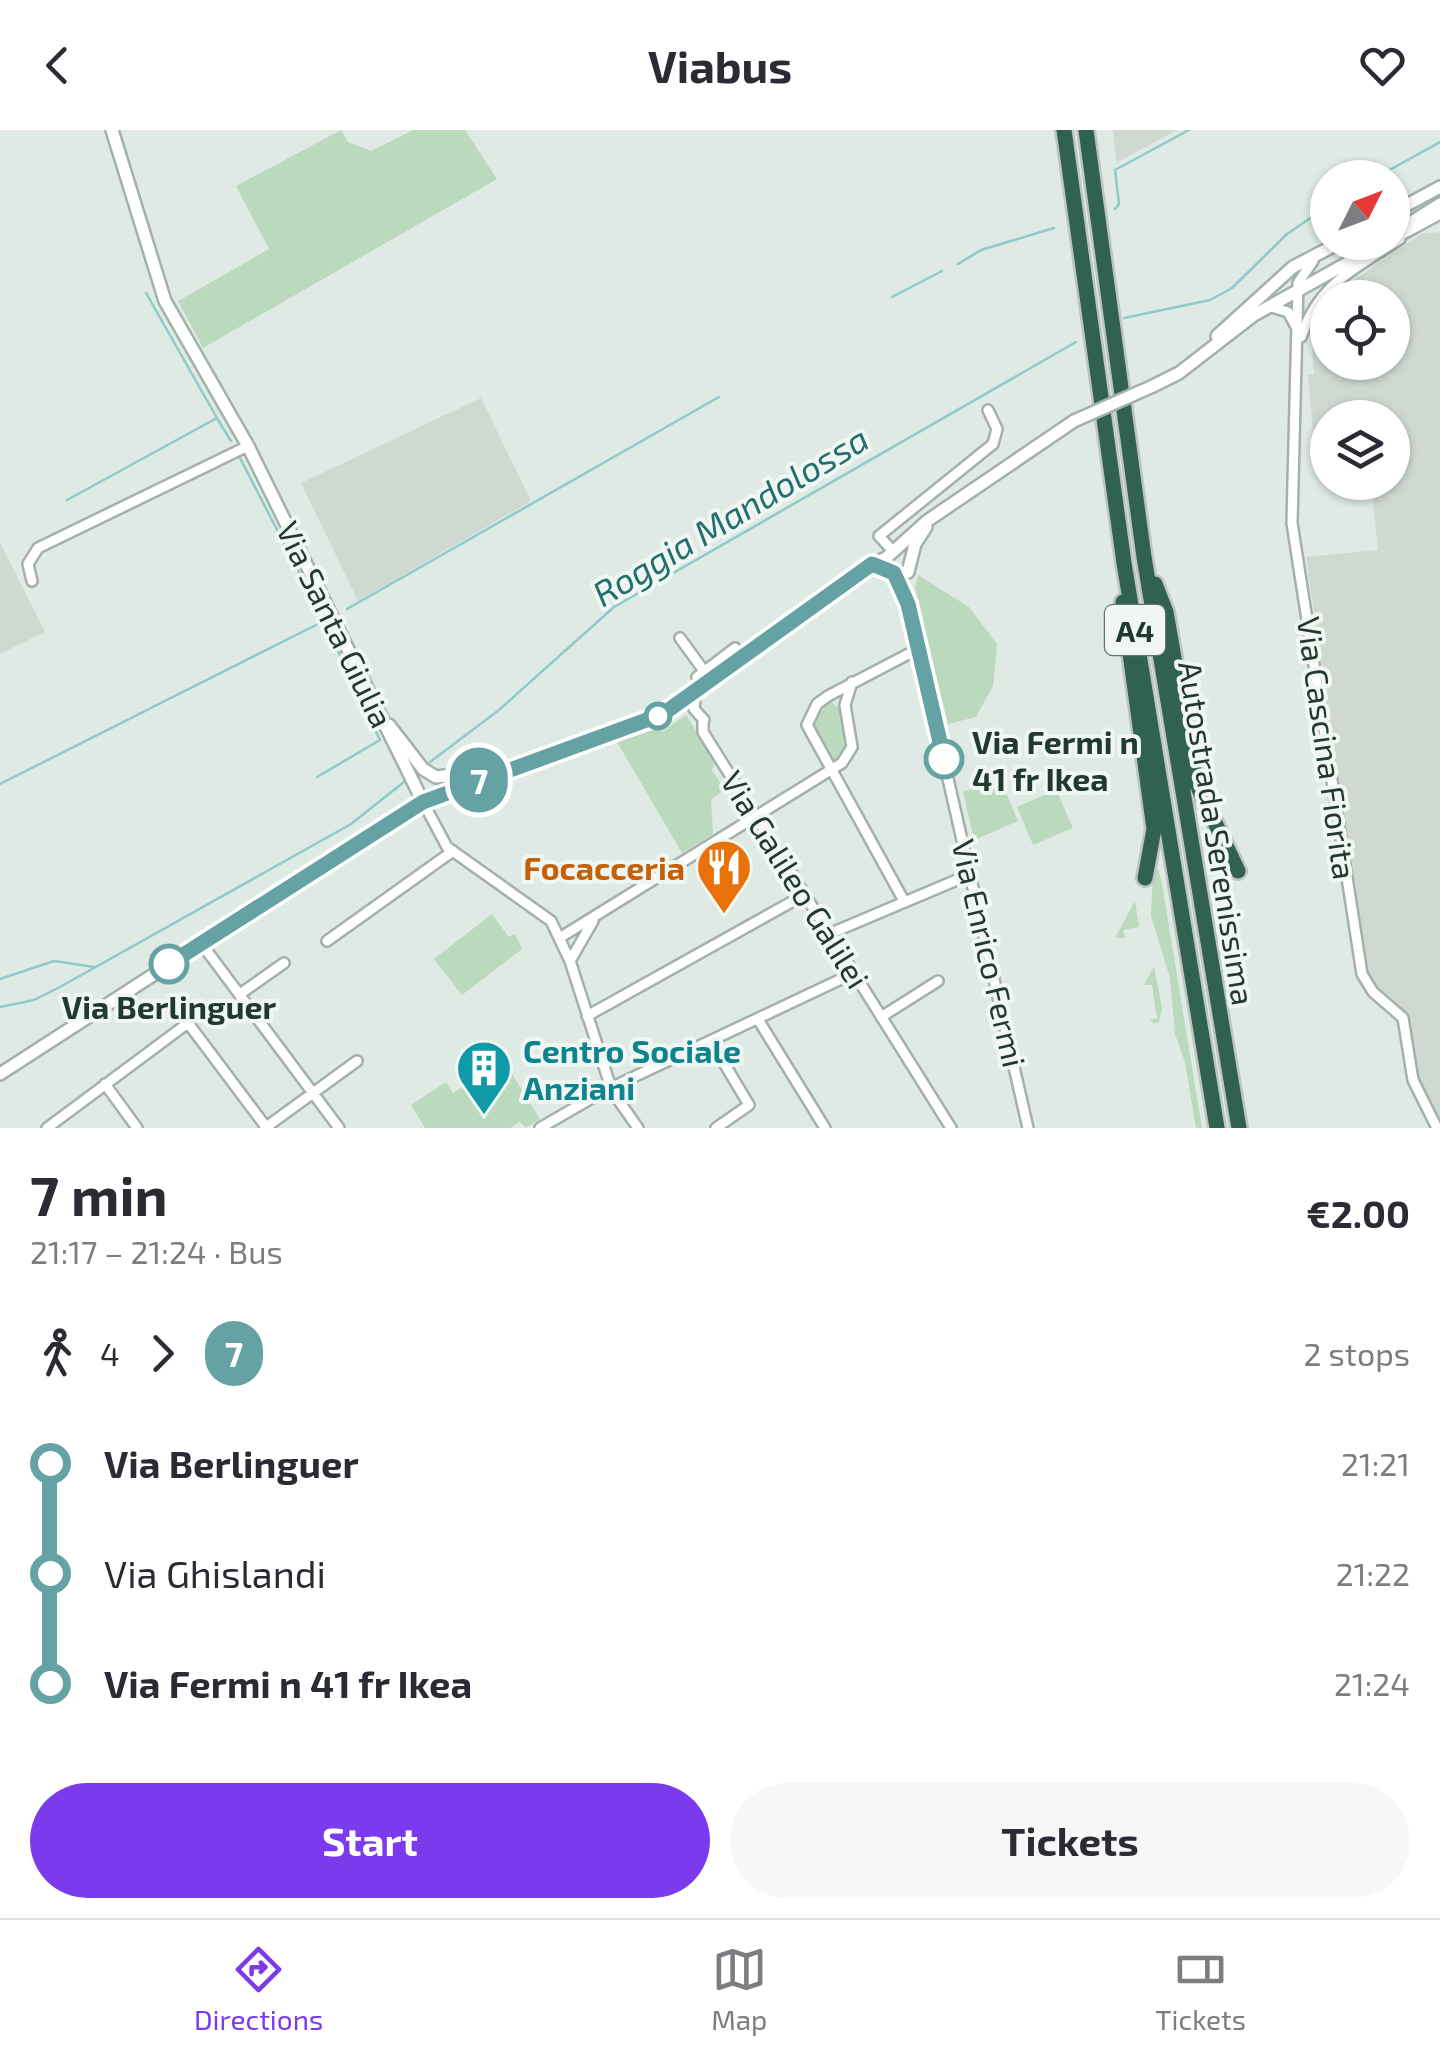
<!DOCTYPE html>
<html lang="en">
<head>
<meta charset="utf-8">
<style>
  body { margin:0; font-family:"Exo 2",sans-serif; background:#f7f7f7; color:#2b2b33; height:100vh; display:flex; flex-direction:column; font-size:38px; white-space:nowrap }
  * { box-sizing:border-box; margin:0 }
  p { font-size:32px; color:#7c7c81 }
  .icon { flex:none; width:55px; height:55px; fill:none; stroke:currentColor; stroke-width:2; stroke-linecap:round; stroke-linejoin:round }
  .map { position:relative; height:998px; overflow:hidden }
  .drawer { display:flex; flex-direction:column; background:#fff; flex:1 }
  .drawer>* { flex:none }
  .badge { padding:0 20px; border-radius:32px; font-size:35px; line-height:65px }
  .needle { width:65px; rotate:48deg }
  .controls { position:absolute; left:1310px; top:30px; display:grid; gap:20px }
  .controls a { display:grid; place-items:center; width:100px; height:100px; border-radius:50%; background:#fff; box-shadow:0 2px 8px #0004; font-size:50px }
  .map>.badge { position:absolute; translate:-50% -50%; box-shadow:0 0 0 5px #fff }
  .legs { display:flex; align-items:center; gap:15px; height:110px; padding:0 30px; font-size:32px }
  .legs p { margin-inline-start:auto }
  .headline { display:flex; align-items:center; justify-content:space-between; height:170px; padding:0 30px }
  h1 { font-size:55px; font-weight:700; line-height:75px }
  .button { display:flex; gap:20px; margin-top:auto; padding:20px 30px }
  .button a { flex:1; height:115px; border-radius:60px; background:#7c3aed; color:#fff; font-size:40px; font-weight:700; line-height:115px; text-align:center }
  .button a+a { background:#f7f7f7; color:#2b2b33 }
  ul { padding:0 30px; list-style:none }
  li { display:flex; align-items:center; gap:35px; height:110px; font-size:38px }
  li i { display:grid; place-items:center; width:15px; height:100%; margin:0 12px; background:currentColor }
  li i::after { content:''; width:25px; height:25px; margin:-12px; border:8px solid; border-radius:50%; background:#fff }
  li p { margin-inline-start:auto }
  li:first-child i { background:linear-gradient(#0000 50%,currentColor 0) }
  li:last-child i { background:linear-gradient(currentColor 50%,#0000 0) }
  header { display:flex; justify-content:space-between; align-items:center; height:130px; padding:0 30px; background:#fff; font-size:45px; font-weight:700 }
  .dock { display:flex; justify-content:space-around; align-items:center; height:140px; border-top:2px solid #e1e1e2; background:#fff; font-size:28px; color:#7c7c81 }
  .dock a { display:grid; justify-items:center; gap:5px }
  .dock .current { color:#7c3aed }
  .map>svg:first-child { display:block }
  .built { fill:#cfd9d2 }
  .green { fill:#bbd9bd }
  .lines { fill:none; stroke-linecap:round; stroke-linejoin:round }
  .stream { stroke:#8ccbc9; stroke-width:2.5 }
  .minor-casing { stroke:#a3b1aa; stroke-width:14 }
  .tertiary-casing { stroke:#a3b1aa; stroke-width:16 }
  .motorway-casing { stroke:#bdc4c1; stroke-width:20 }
  .minor { stroke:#fff; stroke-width:9 }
  .tertiary { stroke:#fff; stroke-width:11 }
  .motorway { stroke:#31624f; stroke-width:15 }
  .tertiary-bridge-casing { stroke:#a3b1aa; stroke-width:16; stroke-linecap:butt }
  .tertiary-bridge { stroke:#fff; stroke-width:11 }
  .line-1-casing { stroke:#fff; stroke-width:22 }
  .line-1 { stroke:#65a2a3; stroke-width:15 }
  .stop-1-dot { fill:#fff; stroke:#65a2a3; stroke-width:5 }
  .labels { text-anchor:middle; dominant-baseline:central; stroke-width:8; stroke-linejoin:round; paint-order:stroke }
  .shield { fill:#f0f7f2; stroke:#60726a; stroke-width:2.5 }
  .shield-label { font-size:30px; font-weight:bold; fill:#22392f }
  .street-label { font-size:32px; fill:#22392f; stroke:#f0f7f2 }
  .stop-label { font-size:32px; font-weight:bold; fill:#22392f; stroke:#f0f7f2; text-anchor:start }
  .food-label { font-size:32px; font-weight:bold; fill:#c56008; stroke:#f0f7f2; text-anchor:end }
  .culture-label { font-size:32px; font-weight:bold; fill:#0d838f; stroke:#f0f7f2; text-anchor:start }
  .water-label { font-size:35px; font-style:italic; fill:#226f6e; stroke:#f0f7f2 }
</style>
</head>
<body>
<header><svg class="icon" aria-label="back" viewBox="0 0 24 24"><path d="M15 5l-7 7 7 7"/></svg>Viabus<svg class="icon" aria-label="heart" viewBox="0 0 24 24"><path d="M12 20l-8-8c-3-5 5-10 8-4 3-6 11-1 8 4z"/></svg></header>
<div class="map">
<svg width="1440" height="998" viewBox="0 0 1440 998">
  <rect width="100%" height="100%" fill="#e0eae4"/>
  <path class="built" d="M1113,0H1177L1116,33Z
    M1440,102V989L1420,956L1407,887L1373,856L1366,841L1306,427L1378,420L1371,353L1392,352V288H1328L1327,327L1310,329L1314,314L1308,245L1314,244L1312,219L1317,213L1327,211L1328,232H1392V168L1329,167L1421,104Z
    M481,268L531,371L358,471L301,353Z
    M0,413L45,502L0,524Z"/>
  <path class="green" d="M341,0L348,12L371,21L413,0H465L497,49L203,218L178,171L269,119L236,56Z
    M918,445L969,477L997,514L993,556L976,587L948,594L915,458Z
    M830,571L843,581L845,616L835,631H831L813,591Z
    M686,585L716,632L712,640L725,660L711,669L713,704L682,723L617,612L660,598L662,602Z
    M1000,649L1018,691L974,710L963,662Z
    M1056,660L1073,698L1033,715L1017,677Z
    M1153,739H1158L1162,754L1202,998H1196L1185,932L1175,904L1170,848L1151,786Z
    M1135,771L1139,797L1123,800L1125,808H1115Z
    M492,784L509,807L515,804L522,819L462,865L434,829Z
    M1154,836L1162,878L1159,892L1154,894L1150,890L1157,888L1152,855H1144Z
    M511,942L540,989L526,998L520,992L510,998H425L411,975L446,952L453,963L480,946L487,957Z"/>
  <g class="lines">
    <path class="stream" d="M1375,48L1440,12
      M1115,79L1119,74L1115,40L1189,0
      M958,134L981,120L1054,98
      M892,167L942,141
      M1124,188L1210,170L1232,158L1287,104L1328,76
      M218,290L231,311
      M240,328L306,456
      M67,370L217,288L146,163
      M347,479L719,267
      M430,632L499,580L614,477L1076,212
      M317,647L380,610L324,491
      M0,654L324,491
      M0,849L54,831L94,837
      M0,877L34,870L60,857L351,694L404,652"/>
    <g class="minor-casing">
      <path id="minor" d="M1392,103L1440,73
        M1313,131L1298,153L1292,393L1362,844L1373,862L1403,888L1413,950L1437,998
        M1272,177L1288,182L1296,197
        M1301,207C1319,153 1355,139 1400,109
        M891,419L879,406L993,314L997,299L988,280
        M895,443L908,474L1028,998
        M32,451L28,434L38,418L248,316
        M680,508L704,541
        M703,556L697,547L735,518
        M696,560L694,579L704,590
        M703,589V602L951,998
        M423,672L447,717L551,791L570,831L612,961L638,998
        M904,771L807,595L817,574L828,566L918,519
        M829,804L971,744
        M561,807L842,633L852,617L845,575L852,552
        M327,811L453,721
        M201,813L339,998
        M570,831L593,791
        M240,864L284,833
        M587,886L804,765
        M881,887L938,851
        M759,891L825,998
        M712,913L749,975L716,998
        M105,954L137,998
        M47,998L188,893L266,997
        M265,998L357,931
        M540,998L604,961L854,843"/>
    </g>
    <g class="tertiary-casing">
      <path id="tertiary" d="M112,0L165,171L248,316L423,672
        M1392,83L1440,57
        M1392,109L1440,83
        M1217,206L1293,137L1341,112
        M1153,256L1179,243L1254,185L1385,112
        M875,435L895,443L908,442L915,414L926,397
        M389,595L423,639L436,647L500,640
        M0,944L408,680L663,584L862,439L886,428L927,391L1074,291"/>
    </g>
    <g class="motorway-casing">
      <path id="motorway" d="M1064,0L1124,433L1217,998
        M1086,0L1144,427L1239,998
        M1155,454L1166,482L1196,653L1238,741
        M1123,472L1154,699L1145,748"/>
    </g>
    <use href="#minor" class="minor"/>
    <use href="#tertiary" class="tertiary"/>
    <use href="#motorway" class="motorway"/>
    <g class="tertiary-bridge-casing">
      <path id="tertiary-bridge" d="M1074,291L1153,256"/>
    </g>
    <use href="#tertiary-bridge" class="tertiary-bridge"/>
  </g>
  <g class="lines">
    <g class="line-1-casing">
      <path id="line-1" d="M169,834L423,672L663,584L872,434L894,443L908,474L944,629"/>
    </g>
    <use href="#line-1" class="line-1"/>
  </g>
  <defs>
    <g id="restaurant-pin" transform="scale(2.875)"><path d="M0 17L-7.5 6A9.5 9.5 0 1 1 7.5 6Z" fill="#e8710a" stroke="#f0f7f2"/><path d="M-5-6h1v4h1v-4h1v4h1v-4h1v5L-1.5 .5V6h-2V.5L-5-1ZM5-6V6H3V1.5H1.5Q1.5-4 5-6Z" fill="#fff"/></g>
    <g id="building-pin" transform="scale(2.875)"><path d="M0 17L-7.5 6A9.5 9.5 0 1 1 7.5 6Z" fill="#0f9aa8" stroke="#f0f7f2"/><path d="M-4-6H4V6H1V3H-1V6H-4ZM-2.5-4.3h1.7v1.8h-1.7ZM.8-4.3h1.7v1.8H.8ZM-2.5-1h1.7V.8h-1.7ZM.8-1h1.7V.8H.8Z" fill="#fff"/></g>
  </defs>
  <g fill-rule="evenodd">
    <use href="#restaurant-pin" x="724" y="737"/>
    <use href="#building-pin" x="484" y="938"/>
  </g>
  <g class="stop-1-dot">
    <circle cx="658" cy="586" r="12"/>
    <circle cx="944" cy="629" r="18"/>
    <circle cx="169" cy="834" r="18"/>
  </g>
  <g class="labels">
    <rect class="shield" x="1105" y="475" width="60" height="50" rx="8"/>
    <g class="shield-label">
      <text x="1135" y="500">A4</text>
    </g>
    <g class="street-label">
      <text transform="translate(336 494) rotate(64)">Via Santa Giulia</text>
      <text transform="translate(1328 618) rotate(82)">Via Cascina Fiorita</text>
      <text transform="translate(1218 703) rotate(81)">Autostrada Serenissima</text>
      <text transform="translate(796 749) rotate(58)">Via Galileo Galilei</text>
      <text transform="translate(990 823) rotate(77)">Via Enrico Fermi</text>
    </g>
    <g class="stop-label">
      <text x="972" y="611">Via Fermi n<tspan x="972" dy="37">41 fr Ikea</tspan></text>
      <text x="169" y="876" text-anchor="middle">Via Berlinguer</text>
    </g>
    <g class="food-label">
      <text x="685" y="737">Focacceria</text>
    </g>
    <g class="culture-label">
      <text x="523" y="920">Centro Sociale<tspan x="523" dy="37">Anziani</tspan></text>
    </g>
    <g class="water-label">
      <text transform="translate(730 385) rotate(-31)">Roggia Mandolossa</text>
    </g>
  </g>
</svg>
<div class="controls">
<a><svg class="needle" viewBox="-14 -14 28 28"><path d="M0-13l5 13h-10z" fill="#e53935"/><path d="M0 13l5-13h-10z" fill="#7c7c81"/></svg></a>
<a><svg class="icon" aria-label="locate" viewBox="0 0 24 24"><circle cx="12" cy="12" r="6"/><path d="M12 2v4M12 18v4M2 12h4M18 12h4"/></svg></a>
<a><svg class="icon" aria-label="layers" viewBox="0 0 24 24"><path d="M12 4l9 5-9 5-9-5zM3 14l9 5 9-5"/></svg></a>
</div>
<b class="badge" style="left:479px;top:650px;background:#65a2a3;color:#fff">7</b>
</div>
<section class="drawer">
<div class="headline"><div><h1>7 min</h1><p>21:17 – 21:24 · Bus</p></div><b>€2.00</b></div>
<div class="legs"><svg class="icon" aria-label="walk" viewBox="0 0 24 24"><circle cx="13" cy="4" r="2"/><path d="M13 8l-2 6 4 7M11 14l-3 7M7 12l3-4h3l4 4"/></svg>4<svg class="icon" aria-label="forward" viewBox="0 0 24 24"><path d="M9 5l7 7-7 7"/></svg><b class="badge" style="background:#65a2a3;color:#fff">7</b><p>2 stops</p></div>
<ul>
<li><i style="color:#65a2a3"></i><b>Via Berlinguer</b><p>21:21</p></li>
<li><i style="color:#65a2a3"></i><span>Via Ghislandi</span><p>21:22</p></li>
<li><i style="color:#65a2a3"></i><b>Via Fermi n 41 fr Ikea</b><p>21:24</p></li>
</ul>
<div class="button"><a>Start</a><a>Tickets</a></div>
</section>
<nav class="dock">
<a class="current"><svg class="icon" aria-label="directions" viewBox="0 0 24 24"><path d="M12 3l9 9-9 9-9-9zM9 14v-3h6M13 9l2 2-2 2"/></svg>Directions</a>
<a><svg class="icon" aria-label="map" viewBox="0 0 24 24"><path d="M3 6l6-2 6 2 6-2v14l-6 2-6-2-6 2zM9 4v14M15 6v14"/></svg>Map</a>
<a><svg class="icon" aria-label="tickets" viewBox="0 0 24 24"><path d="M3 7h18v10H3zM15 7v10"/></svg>Tickets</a>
</nav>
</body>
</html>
